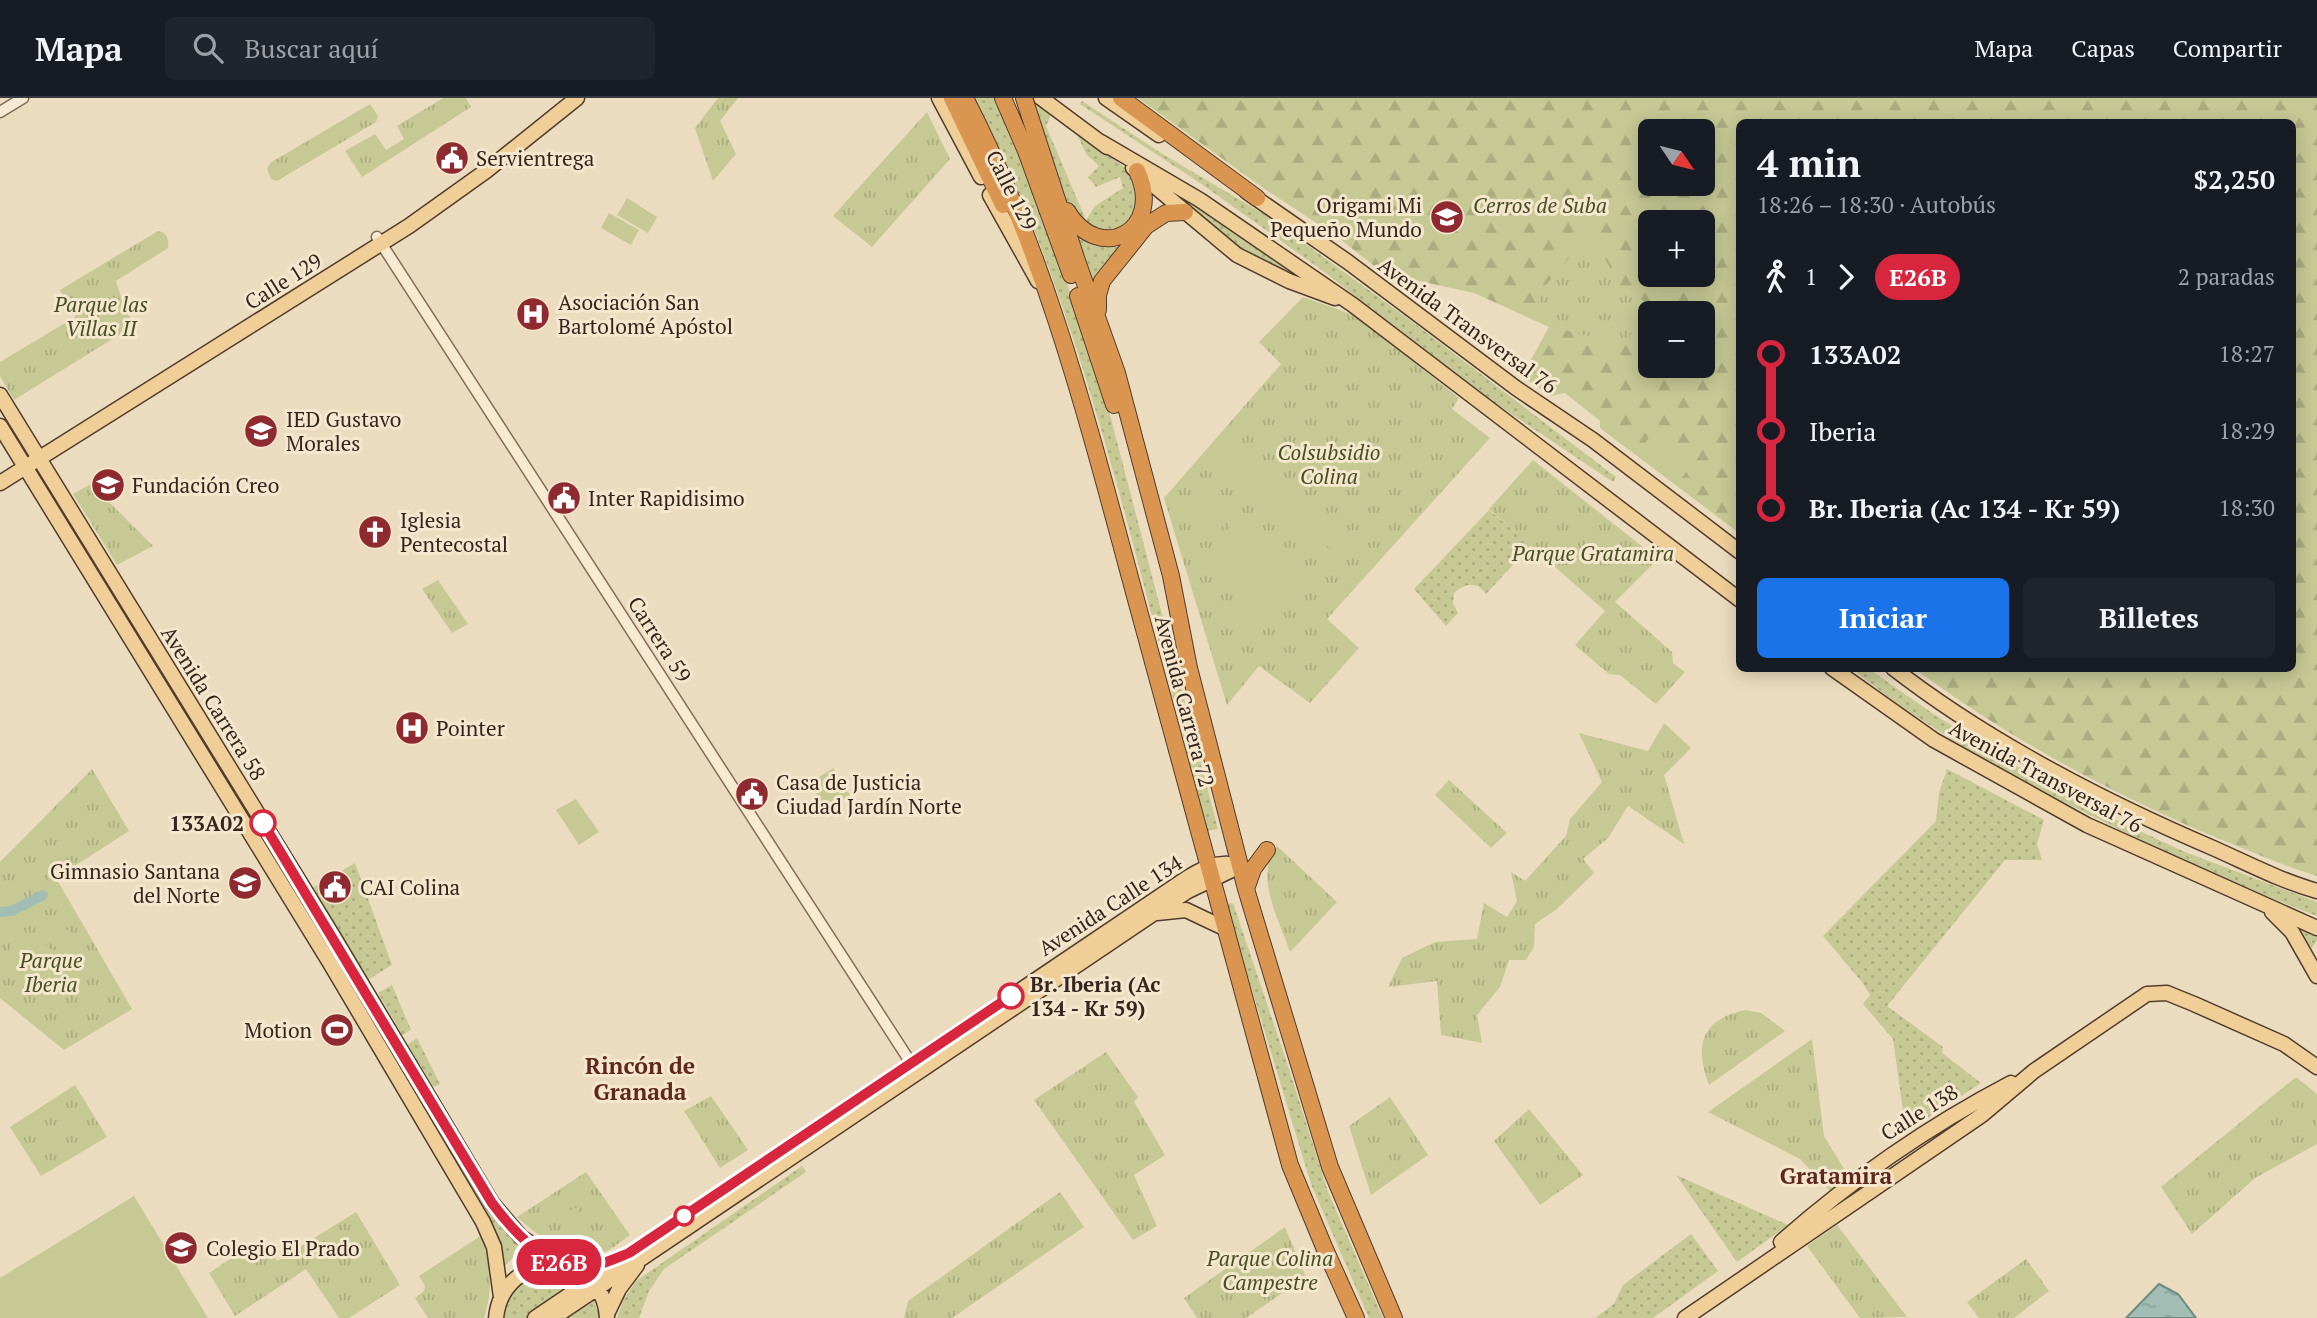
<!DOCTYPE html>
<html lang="es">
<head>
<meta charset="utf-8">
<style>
  body { margin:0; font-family:"PT Serif",serif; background:#20242c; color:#f1f3f6; height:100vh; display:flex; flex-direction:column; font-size:26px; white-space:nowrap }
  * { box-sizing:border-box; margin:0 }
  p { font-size:23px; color:#9ea1a6 }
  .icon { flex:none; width:38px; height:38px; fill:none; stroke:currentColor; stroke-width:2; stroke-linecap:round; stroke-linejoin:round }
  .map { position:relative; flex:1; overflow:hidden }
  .sheet { position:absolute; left:1736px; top:21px; width:560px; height:553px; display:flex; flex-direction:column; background:#171b24; border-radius:10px; box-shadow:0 4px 18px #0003 }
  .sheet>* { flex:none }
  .badge { padding:0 14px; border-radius:23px; font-size:24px; line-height:46px }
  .needle { width:46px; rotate:125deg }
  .controls { position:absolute; left:1638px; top:21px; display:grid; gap:14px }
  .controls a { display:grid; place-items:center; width:77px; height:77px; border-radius:10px; background:#171b24; box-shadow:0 4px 18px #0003; font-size:35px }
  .map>.badge { position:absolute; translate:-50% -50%; box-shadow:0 0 0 4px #fff }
  .legs { display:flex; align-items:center; gap:10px; height:77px; padding:0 21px; font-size:23px }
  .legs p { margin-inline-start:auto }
  .headline { display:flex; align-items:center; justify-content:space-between; height:119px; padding:0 21px }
  h1 { font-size:38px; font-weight:700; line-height:52px }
  .cta { display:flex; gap:14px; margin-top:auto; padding:14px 21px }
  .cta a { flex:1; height:80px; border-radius:10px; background:#1a73e8; color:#fff; font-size:28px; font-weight:700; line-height:80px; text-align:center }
  .cta a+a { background:#20242c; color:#f1f3f6 }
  ul { padding:0 21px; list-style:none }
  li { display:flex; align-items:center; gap:24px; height:77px; font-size:26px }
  li i { display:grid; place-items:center; width:10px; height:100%; margin:0 9px; background:currentColor }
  li i::after { content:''; width:18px; height:18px; margin:-9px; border:5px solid; border-radius:50%; background:#171b24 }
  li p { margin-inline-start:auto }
  li:first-child i { background:linear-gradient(#0000 50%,currentColor 0) }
  li:last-child i { background:linear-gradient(currentColor 50%,#0000 0) }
  header { display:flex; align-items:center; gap:42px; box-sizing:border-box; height:98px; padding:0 35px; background:#171b24; border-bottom:2px solid #363941 }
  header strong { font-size:33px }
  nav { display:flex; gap:38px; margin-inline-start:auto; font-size:24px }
  .search { width:490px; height:63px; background:#20242c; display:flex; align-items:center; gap:18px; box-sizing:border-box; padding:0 24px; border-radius:10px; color:#9ea1a6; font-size:26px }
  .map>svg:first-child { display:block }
  .grass { fill:url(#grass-dots) }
  .forest { fill:url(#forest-firs); fill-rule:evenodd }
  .park { fill:url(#park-tufts) }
  .pitch { fill:#c6c994 }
  .water { fill:url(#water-ripples); stroke:#6a8b81; stroke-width:2 }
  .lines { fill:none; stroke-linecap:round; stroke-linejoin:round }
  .canal { stroke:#a2beb4; stroke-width:10 }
  .minor-casing { stroke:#846d58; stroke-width:13 }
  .major-casing { stroke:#513c2d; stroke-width:17 }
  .highway-casing { stroke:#513c2d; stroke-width:18 }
  .minor { stroke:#f7ead2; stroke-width:10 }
  .major { stroke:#efcf97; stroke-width:14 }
  .highway { stroke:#da9651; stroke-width:16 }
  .line-1-casing { stroke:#fff; stroke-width:16 }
  .line-1 { stroke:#d7263d; stroke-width:10 }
  .stop-1-dot { fill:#fff; stroke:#d7263d; stroke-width:3.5 }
  .labels { text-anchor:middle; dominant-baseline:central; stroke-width:6; stroke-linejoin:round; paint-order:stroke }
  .poi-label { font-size:21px; fill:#34261c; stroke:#f4e7ce; text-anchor:start }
  .street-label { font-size:21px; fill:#34261c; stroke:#f4e7ce }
  .park-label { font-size:21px; font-style:italic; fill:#474f23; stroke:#f4e7ce }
  .stop-label { font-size:21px; font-weight:bold; fill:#34261c; stroke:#f4e7ce; text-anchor:end }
  .neighbourhood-label { font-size:23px; font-weight:bold; fill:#5f271d; stroke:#f4e7ce }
</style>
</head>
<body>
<header>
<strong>Mapa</strong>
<div class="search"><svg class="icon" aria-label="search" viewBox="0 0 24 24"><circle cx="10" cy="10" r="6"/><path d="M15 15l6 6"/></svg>Buscar aquí</div>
<nav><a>Mapa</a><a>Capas</a><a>Compartir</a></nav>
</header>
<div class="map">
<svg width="2317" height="1220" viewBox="0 0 2317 1220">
  <defs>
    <pattern id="grass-dots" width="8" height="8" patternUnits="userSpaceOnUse" patternTransform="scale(1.75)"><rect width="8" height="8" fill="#c6c994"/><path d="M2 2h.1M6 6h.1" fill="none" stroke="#abac7f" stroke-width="1.8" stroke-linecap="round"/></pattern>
    <pattern id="forest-firs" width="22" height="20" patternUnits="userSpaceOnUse" patternTransform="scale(1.75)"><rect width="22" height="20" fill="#c6c994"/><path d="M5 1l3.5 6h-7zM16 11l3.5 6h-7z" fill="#abac7f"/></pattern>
    <pattern id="park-tufts" width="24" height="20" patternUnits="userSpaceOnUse" patternTransform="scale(1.75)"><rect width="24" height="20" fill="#c6c994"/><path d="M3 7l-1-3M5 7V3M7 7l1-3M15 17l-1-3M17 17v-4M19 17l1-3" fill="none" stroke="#abac7f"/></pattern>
    <pattern id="water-ripples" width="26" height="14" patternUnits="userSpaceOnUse" patternTransform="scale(1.75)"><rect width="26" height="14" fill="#a2beb4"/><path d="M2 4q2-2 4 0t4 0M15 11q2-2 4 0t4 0" fill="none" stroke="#8ca39a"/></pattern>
  </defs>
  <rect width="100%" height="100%" fill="#ecdcbf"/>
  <path class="grass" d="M974,0H996L1008,26L1097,267L1218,731L1207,733C1177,616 1148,499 1116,383C1079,252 1038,121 974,0Z
    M1031,2L1051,17L1046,28L1086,122L1095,108L1123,90L1120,79L1096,89L1088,79L1099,68L1086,56L1076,34L1130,73L1142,97L1124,132L1093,134L1066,105Z
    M1082,3L1161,55L1267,118L1410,222L1616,379L1613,384L1495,305L1323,173L1203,87L1080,6Z
    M1161,84L1319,188L1290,178L1243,154Z
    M1072,132L1135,134L1093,196Z
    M1489,412L1531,447L1486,496C1476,483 1466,485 1454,495L1453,505L1458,515L1446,528L1414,491Z
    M69,432L103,475L496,1120L530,1152L515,1158L503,1169Z
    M1852,571H1869L1935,617L2017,668L2101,715L2185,754L2317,804V818C2244,790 2172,758 2102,723C2014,680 1929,633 1852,571Z
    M1947,671L2044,722L2037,746L2042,762H2005L1887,908L1943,949L1942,955L1981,985L1906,1034L1893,941L1863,906L1870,897L1862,884L1823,838L1936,723L1939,695Z
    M355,765L392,867L366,883L312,790Z
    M1233,805L1289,971L1328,1094L1383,1220H1369L1311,1086L1226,806Z
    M2289,823L2317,836V842L2310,853Z
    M392,887L411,932L402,937L378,895Z
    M417,940L440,986L431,990L406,948Z
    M802,1068L806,1074L664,1171L649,1193L639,1220H617L624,1201L636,1183Z
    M1676,1077L1788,1127L1737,1164Z
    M1691,1136L1718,1173L1653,1220H1595L1614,1206L1623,1187Z
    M561,1173L581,1183L528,1220H504C513,1182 525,1178 561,1173Z
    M593,1200L600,1220H564Z"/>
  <path class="forest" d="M1138,0H2317V778C2283,768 2250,753 2217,740C2110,695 2008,640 1915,571L2292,570V24H1740L1739,435L1600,330V323L1565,295L1551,298L1522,278L1549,229L1474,195L1383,175L1335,137L1266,92ZM1650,33H1703V86H1650ZM1650,124H1703V177H1650ZM1650,215H1703V268H1650Z"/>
  <path class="park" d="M443,0H466L471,9L362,79L345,53L375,36L386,52L404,41L397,28Z
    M718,0H738L720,23L736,56L713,83L695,30Z
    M370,6L378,18L376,24L277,83L271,81L267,71L270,65Z
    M927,14L950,61L872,149L833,118Z
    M158,133C167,135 169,140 168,150L116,183L125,212L135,227L14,302L0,278V264L75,219L76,211L67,198H63L60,192Z
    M1591,135L1620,188L1647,205L1625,247L1568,233L1532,218L1544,189Z
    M1303,199L1351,216L1391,246L1459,300L1452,311L1490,340L1327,521L1359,550L1310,605L1259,568L1227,607L1164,400L1281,266L1259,244Z
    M1533,362L1658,461L1615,504L1672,554L1673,565L1685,574L1656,606L1620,577L1609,576L1575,547L1605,513L1489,411Z
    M91,386L153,448L117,467L73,396Z
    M438,482L468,526L452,535L422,491Z
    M1664,625L1691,650L1664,677L1684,746L1628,708L1608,740L1583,761L1594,775L1557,811L1535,826L1534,849L1526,862H1509L1500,889L1477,917L1482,945L1441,937L1437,883L1388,889L1402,860L1435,844L1477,841L1484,805L1507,819L1517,803L1511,774L1525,783L1566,738L1570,721L1602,684L1579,635L1648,653Z
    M833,670L850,697L827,712L810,685Z
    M92,671L129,733L56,780L132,911L64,952L0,900V764Z
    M1449,682L1507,735L1491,750L1435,697Z
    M1277,748L1337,804L1290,854C1280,823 1253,778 1277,748Z
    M1746,912L1761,915L1785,933L1709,987C1694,947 1701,921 1746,912Z
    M1812,941L1824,1038L1849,1079L1830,1093L1800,1061L1708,1014Z
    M1106,954L1138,999L1134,1004L1165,1057L1134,1077L1157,1128L1133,1142L1034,1002Z
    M2296,979L2317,996V1046L2255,1080L2192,1136L2161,1089Z
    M75,987L107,1039L41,1078L10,1029Z
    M711,998L748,1052L720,1070L684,1013Z
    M1390,999L1428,1057L1371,1097L1349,1028Z
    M1529,1011L1583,1077L1540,1107L1494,1043Z
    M586,1074L630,1137C621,1143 611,1153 601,1155C569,1164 539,1138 517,1119Z
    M1060,1094L1084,1129L952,1220H904L908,1203Z
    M356,1114L400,1187L349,1220H339L306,1171L235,1218L209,1175L262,1140L277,1163Z
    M1837,1127L1907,1219L1860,1220L1807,1148Z
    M1285,1129L1306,1179L1246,1220H1197L1184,1200Z
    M482,1137C490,1169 494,1188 484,1220H428L415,1200L424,1193L425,1188L419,1178Z
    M2026,1161L2049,1193L2014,1220H1979L1967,1204Z"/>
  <path class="pitch" d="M627,100L657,119L648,135L617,117Z
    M609,115L639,132L631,147L601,130Z
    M1653,335L1693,365L1678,385L1638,354Z
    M1222,349L1265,377L1251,396L1209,369Z
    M1268,378L1308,406L1293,425L1254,398Z
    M1201,393L1230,420L1219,432L1190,406Z
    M1311,407L1351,434L1337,455L1297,427Z
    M1238,419L1310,483L1271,524L1266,520L1263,533L1251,535L1232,518L1230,511L1233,506L1247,501L1236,491L1239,487L1205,456Z
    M821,680L833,699L823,705L811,687Z
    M576,701L599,734L579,747L556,712Z
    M47,819L80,840L69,857L36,836Z
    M22,832L57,855L44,875L9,852Z
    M134,1098L208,1220H0V1180Z
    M577,1109L592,1137L575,1147L559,1118Z"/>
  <path class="water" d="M2159,1186L2178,1196L2196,1220H2126Z"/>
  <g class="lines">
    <path class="canal" d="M0,814L12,813L43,797"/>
    <g class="minor-casing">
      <path id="minor" d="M0,14L23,0
        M377,139L911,965"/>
    </g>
    <g class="major-casing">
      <path id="major" d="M939,0L981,79
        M1041,0L1107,49
        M1106,0L1159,37
        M1101,44L1200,102L1353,207L1740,502
        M1133,70L1237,157L1289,183L1335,200
        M1247,94L1348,164L1516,290L1593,342L1740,454
        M990,97L1038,183
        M0,297L333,838L492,1105L521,1139L565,1168
        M0,328L330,865L483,1124L494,1149L501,1199
        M0,385L409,128L486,73L577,0
        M1832,570L1934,642L2087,727L2317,830
        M1893,570C1990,645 2101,702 2213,750C2247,765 2281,783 2317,793
        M2272,814L2292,834L2317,878
        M1157,815L1186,812L1224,830
        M1781,1144C1851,1082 1927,1029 2011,985
        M607,1216L619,1191L637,1167
        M496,1220C503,1150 603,1150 607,1220
        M535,1220L1181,784C1199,772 1218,761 1240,768
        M553,1220L1153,816L1188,793L1240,768
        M1685,1220L1982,1017L2034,973L2147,896L2167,895L2194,906L2284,946L2317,969"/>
    </g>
    <g class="highway-casing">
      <path id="highway" d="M952,0L1003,107
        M965,0C1048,160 1091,336 1138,509C1188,696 1238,882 1290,1067L1324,1149L1356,1220
        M1003,0L1026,53L1071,177
        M1024,0L1077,163L1117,275L1171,478L1189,570L1246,791L1330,1069L1394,1220
        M1121,0L1257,100
        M1067,113C1100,168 1165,132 1137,73
        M1078,198L1114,307
        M1098,212V197L1102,183L1146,128L1166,115L1185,114
        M1246,791L1253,771L1267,752"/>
    </g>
    <use href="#minor" class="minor"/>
    <use href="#major" class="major"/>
    <use href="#highway" class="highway"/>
  </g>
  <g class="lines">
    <g class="line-1-casing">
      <path id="line-1" d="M263,725L492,1105C510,1129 536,1159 566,1168C585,1175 612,1162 629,1155L1011,898"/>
    </g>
    <use href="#line-1" class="line-1"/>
  </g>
  <defs>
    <g id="civic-disc" transform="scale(1.75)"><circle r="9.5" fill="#902a31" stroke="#f4e7ce"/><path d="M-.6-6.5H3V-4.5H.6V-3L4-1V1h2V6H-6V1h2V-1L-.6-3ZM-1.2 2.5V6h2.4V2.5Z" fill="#fff"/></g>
    <g id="school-disc" transform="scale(1.75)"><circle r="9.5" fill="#902a31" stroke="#f4e7ce"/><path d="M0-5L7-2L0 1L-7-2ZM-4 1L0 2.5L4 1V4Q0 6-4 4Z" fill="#fff"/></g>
    <g id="hospital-disc" transform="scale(1.75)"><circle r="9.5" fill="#902a31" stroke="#f4e7ce"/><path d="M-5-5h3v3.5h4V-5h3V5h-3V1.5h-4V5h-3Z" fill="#fff"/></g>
    <g id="church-disc" transform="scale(1.75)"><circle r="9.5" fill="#902a31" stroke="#f4e7ce"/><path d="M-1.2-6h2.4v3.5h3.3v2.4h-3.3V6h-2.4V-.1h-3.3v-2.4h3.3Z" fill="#fff"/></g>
    <g id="stadium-disc" transform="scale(1.75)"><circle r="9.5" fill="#902a31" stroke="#f4e7ce"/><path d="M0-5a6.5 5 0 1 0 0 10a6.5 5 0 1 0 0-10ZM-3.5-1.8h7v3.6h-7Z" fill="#fff"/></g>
  </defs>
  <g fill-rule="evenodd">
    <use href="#civic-disc" x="452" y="60"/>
    <use href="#school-disc" x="1447" y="119"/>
    <use href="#hospital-disc" x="533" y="216"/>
    <use href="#school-disc" x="261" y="333"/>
    <use href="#school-disc" x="108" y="387"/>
    <use href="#civic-disc" x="564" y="400"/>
    <use href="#church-disc" x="375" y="434"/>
    <use href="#hospital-disc" x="412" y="630"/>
    <use href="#civic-disc" x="752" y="696"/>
    <use href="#school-disc" x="245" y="785"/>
    <use href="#civic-disc" x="335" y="789"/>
    <use href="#stadium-disc" x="337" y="932"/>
    <use href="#school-disc" x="181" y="1150"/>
  </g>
  <g class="stop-1-dot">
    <circle cx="263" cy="725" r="12"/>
    <circle cx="1011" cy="898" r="12"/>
    <circle cx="684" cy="1118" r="9"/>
  </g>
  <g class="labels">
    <g class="poi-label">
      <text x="476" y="60">Servientrega</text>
      <text x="1422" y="107" text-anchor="end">Origami Mi<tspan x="1422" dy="24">Pequeño Mundo</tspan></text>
      <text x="558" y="204">Asociación San<tspan x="558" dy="24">Bartolomé Apóstol</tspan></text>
      <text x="286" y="321">IED Gustavo<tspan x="286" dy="24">Morales</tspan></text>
      <text x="132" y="387">Fundación Creo</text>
      <text x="588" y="400">Inter Rapidisimo</text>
      <text x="400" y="422">Iglesia<tspan x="400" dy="24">Pentecostal</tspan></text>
      <text x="436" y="630">Pointer</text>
      <text x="776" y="684">Casa de Justicia<tspan x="776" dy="24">Ciudad Jardín Norte</tspan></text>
      <text x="220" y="773" text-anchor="end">Gimnasio Santana<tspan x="220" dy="24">del Norte</tspan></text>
      <text x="360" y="789">CAI Colina</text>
      <text x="312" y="932" text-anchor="end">Motion</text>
      <text x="206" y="1150">Colegio El Prado</text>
    </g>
    <g class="street-label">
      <text transform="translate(1012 92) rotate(63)">Calle 129</text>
      <text transform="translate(283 183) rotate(-32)">Calle 129</text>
      <text transform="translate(1468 227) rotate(36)">Avenida Transversal 76</text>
      <text transform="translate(660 541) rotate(57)">Carrera 59</text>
      <text transform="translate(1185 603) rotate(75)">Avenida Carrera 72</text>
      <text transform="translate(214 605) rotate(58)">Avenida Carrera 58</text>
      <text transform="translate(2046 678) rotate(28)">Avenida Transversal 76</text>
      <text transform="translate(1110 807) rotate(-33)">Avenida Calle 134</text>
      <text transform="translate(1919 1014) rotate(-32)">Calle 138</text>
    </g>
    <g class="park-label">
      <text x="1540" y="107">Cerros de Suba</text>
      <text x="101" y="206">Parque las<tspan x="101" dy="24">Villas II</tspan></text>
      <text x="1329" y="354">Colsubsidio<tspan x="1329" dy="24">Colina</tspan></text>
      <text x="1593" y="455">Parque Gratamira</text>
      <text x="51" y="862">Parque<tspan x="51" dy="24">Iberia</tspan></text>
      <text x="1270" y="1160">Parque Colina<tspan x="1270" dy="24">Campestre</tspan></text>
    </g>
    <g class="stop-label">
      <text x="244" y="725">133A02</text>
      <text x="1030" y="886" text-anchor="start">Br. Iberia (Ac<tspan x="1030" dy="24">134 - Kr 59)</tspan></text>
    </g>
    <g class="neighbourhood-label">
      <text x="640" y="967">Rincón de<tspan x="640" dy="26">Granada</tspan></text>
      <text x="1836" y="1077">Gratamira</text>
    </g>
  </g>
</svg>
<div class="controls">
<a><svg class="needle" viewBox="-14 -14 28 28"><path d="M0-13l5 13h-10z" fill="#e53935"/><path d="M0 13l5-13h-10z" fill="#9ea1a6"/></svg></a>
<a>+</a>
<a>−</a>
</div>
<b class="badge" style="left:559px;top:1164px;background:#d7263d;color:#fff">E26B</b>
<section class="sheet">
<div class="headline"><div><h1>4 min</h1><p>18:26 – 18:30 · Autobús</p></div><b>$2,250</b></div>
<div class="legs"><svg class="icon" aria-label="walk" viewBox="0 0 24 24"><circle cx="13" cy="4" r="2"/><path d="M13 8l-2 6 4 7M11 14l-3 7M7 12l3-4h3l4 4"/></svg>1<svg class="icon" aria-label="forward" viewBox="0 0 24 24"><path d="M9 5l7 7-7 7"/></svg><b class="badge" style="background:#d7263d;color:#fff">E26B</b><p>2 paradas</p></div>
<ul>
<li><i style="color:#d7263d"></i><b>133A02</b><p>18:27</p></li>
<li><i style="color:#d7263d"></i><span>Iberia</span><p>18:29</p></li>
<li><i style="color:#d7263d"></i><b>Br. Iberia (Ac 134 - Kr 59)</b><p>18:30</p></li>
</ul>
<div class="cta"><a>Iniciar</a><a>Billetes</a></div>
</section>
</div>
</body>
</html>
